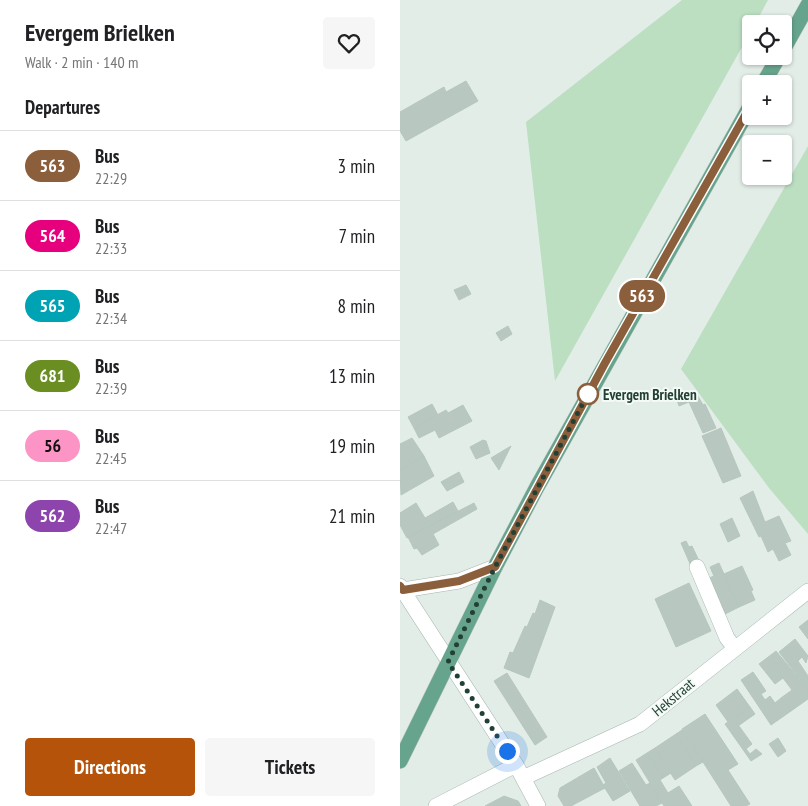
<!DOCTYPE html>
<html lang="en">
<head>
<meta charset="utf-8">
<style>
  body { margin:0; font-family:"PT Sans Narrow",sans-serif; background:#f6f6f6; color:#202124; height:100vh; display:flex; flex-direction:column; font-size:19px; white-space:nowrap }
  * { box-sizing:border-box; margin:0 }
  p { font-size:16px; color:#757577 }
  .icon { flex:none; width:28px; height:28px; fill:none; stroke:currentColor; stroke-width:2; stroke-linecap:round; stroke-linejoin:round }
  .map { position:relative; flex:1; overflow:hidden }
  .drawer { display:flex; flex-direction:column; background:#fff; width:400px }
  .drawer>* { flex:none }
  .badge { padding:0 10px; border-radius:16px; font-size:18px; line-height:32px }
  .controls { position:absolute; left:342px; top:15px; display:grid; gap:10px }
  .controls a { display:grid; place-items:center; width:50px; height:50px; border-radius:5px; background:#fff; box-shadow:0 1px 4px #0004; font-size:25px }
  .you { position:absolute; width:25px; height:25px; margin:-12px; border:4px solid #fff; border-radius:50%; background:#1a73e8; box-shadow:0 0 0 8px #1a73e833 }
  .map>.badge { position:absolute; translate:-50% -50%; box-shadow:0 0 0 2px #fff }
  h2 { padding:0 25px; font-size:19px; line-height:45px }
  .round { display:grid; place-items:center; flex:none; width:52px; height:52px; border-radius:5px; background:#f6f6f6 }
  .summary { display:flex; align-items:center; justify-content:space-between; height:85px; padding:0 25px }
  h1 { font-size:24px; font-weight:600; line-height:38px }
  .primary-button { display:flex; gap:10px; margin-top:auto; padding:10px 25px }
  .primary-button a { flex:1; height:58px; border-radius:5px; background:#b45309; color:#fff; font-size:20px; font-weight:600; line-height:58px; text-align:center }
  .primary-button a+a { background:#f6f6f6; color:#202124 }
  ul { padding:0; list-style:none }
  li { display:flex; align-items:center; gap:15px; height:70px; padding:0 25px; border-top:1px solid #e0e0e0 }
  li div { flex:1 }
  li b { display:block; font-size:19px }
  li em { font-style:normal }
  li .badge { min-width:55px; font-weight:700; text-align:center }
  main { display:flex; flex:1; min-height:0 }
  .map>svg:first-child { display:block }
  .green { fill:#bcdfc1 }
  .building { fill:#b8c8c0; stroke:#b5c7be }
  .lines { fill:none; stroke-linecap:round; stroke-linejoin:round }
  .minor-casing { stroke:#a5b6ae; stroke-width:16 }
  .major-casing { stroke:#c1cac6; stroke-width:16 }
  .minor { stroke:#fff; stroke-width:15 }
  .major { stroke:#67a48d; stroke-width:15 }
  .line-casing { stroke:#fff; stroke-width:11 }
  .line { stroke:#8b5e3c; stroke-width:8 }
  .walk { stroke:#224034; stroke-width:5; stroke-dasharray:0 9 }
  .stop-dot { fill:#fff; stroke:#8b5e3c; stroke-width:2.5 }
  .labels { text-anchor:middle; dominant-baseline:central; stroke-width:4; stroke-linejoin:round; paint-order:stroke }
  .stop-label { font-size:15px; font-weight:bold; fill:#224034; stroke:#f4faf6; text-anchor:start }
  .street-label { font-size:15px; fill:#224034; stroke:#f4faf6 }
</style>
</head>
<body>
<main>
<section class="drawer">
<div class="summary"><div><h1>Evergem Brielken</h1><p>Walk · 2 min · 140 m</p></div><a class="round"><svg class="icon" aria-label="heart" viewBox="0 0 24 24"><path d="M12 20l-8-8c-3-5 5-10 8-4 3-6 11-1 8 4z"/></svg></a></div>
<h2>Departures</h2>
<ul>
<li><span class="badge" style="background:#8b5e3c;color:#fff">563</span><div><b>Bus</b><p>22:29</p></div><em>3 min</em></li>
<li><span class="badge" style="background:#e6007e;color:#fff">564</span><div><b>Bus</b><p>22:33</p></div><em>7 min</em></li>
<li><span class="badge" style="background:#00a3b4;color:#fff">565</span><div><b>Bus</b><p>22:34</p></div><em>8 min</em></li>
<li><span class="badge" style="background:#6b8e23;color:#fff">681</span><div><b>Bus</b><p>22:39</p></div><em>13 min</em></li>
<li><span class="badge" style="background:#fc95c5;color:#111">56</span><div><b>Bus</b><p>22:45</p></div><em>19 min</em></li>
<li><span class="badge" style="background:#8e44ad;color:#fff">562</span><div><b>Bus</b><p>22:47</p></div><em>21 min</em></li>
</ul>
<div class="primary-button"><a>Directions</a><a>Tickets</a></div>
</section>
<div class="map">
<svg width="408" height="806" viewBox="0 0 408 806">
  <rect width="100%" height="100%" fill="#e3ede8"/>
  <path class="green" d="M282,0H368L355,24H351V31L155,381L126,122Z
    M408,146V534L369,488L281,369Z"/>
  <path class="building" d="M66,81L78,101L6,141L0,131V112L44,87L46,92Z
    M66,285L71,294L59,300L54,290Z
    M108,326L112,334L101,341L96,333Z
    M295,391L303,405L305,404L316,428L303,433L289,402L279,406L277,400Z
    M32,404L38,415L14,428L8,417Z
    M63,405L72,421L39,438L35,430L19,438L14,428L46,410L48,413Z
    M321,428L341,476L323,483L302,436Z
    M12,438L24,456L0,470V444Z
    M83,440L86,441L90,453L76,459L70,447Z
    M111,446L99,470L91,458Z
    M24,456L34,476L1,495L0,470Z
    M59,472L64,482L47,491L41,482Z
    M353,491L365,522L379,516L391,541L385,543L391,555L379,561L373,549L368,552L361,536L359,537L340,498Z
    M53,502L58,511L7,538L0,525V513L16,503L25,518Z
    M74,503L77,509L33,534L39,545L22,555L17,548L14,549L8,537Z
    M332,518L340,536L328,542L320,524Z
    M286,541L289,547L292,546L300,563L291,566L281,543Z
    M319,563L339,607L323,615L307,579L314,576L310,567Z
    M342,566L353,590L351,591L355,600L339,607L324,574Z
    M289,583L311,631L276,647L255,599Z
    M140,600L155,607L129,678L104,668L110,652L113,653L125,626L127,627L133,613L135,614Z
    M408,620V639L399,627Z
    M395,639L408,656L406,663L402,657L398,661L408,676V689L379,652Z
    M376,651L408,689V699L391,711L381,698L392,690L383,678L375,684L359,664Z
    M353,672L366,691L361,694L365,700L370,696L375,703L381,698L391,711L371,725L341,680Z
    M107,673L147,737L135,745L94,681Z
    M337,689L350,707L334,719L352,744L346,749L350,754L356,749L362,754L351,761L325,724L328,722L316,705Z
    M350,707L355,714L338,726L334,719Z
    M305,714L338,764L328,770L350,804L346,806H331L282,729Z
    M282,730L303,762L296,766L276,734Z
    M276,734L296,766L275,780L255,748Z
    M378,738L386,751L378,757L369,744Z
    M255,748L271,773L263,778L247,753Z
    M247,753L263,778L260,780L268,793L279,786L292,806H264L236,760Z
    M210,758L230,791L213,801L203,785L206,783L197,767Z
    M232,763L246,785L250,783L262,803L256,806H240L219,771Z
    M194,768L205,788L171,806H164L158,796L160,788Z
    M104,796L118,801L121,806H85Z"/>
  <g class="lines">
    <g class="minor-casing">
      <path id="minor" d="M297,567L327,638L334,647
        M0,586L116,765L138,806
        M3,590L59,581L95,567
        M123,778L240,724L408,591
        M36,806L116,765"/>
    </g>
    <g class="major-casing">
      <path id="major" d="M384,48L408,5
        M363,84L379,56
        M0,761L95,567L137,487L351,105"/>
    </g>
    <use href="#minor" class="minor"/>
    <use href="#major" class="major"/>
  </g>
  <g class="lines">
    <g class="line-casing">
      <path id="line" d="M0,586L3,590L59,581L95,567L205,363L351,105"/>
    </g>
    <use href="#line" class="line"/>
    <path class="walk" d="M107,751L48,662L95,567L188,394"/>
  </g>
  <circle class="stop-dot" cx="188" cy="394" r="10"/>
  <g class="labels">
    <g class="stop-label">
      <text x="203" y="394">Evergem Brielken</text>
    </g>
    <g class="street-label">
      <text transform="translate(273 697) rotate(-40)">Hekstraat</text>
    </g>
  </g>
</svg>
<div class="controls">
<a><svg class="icon" aria-label="locate" viewBox="0 0 24 24"><circle cx="12" cy="12" r="6"/><path d="M12 2v4M12 18v4M2 12h4M18 12h4"/></svg></a>
<a>+</a>
<a>−</a>
</div>
<div class="you" style="left:107px;top:751px"></div>
<b class="badge" style="left:242px;top:296px;background:#8b5e3c;color:#fff">563</b>
</div>
</main>
</body>
</html>
